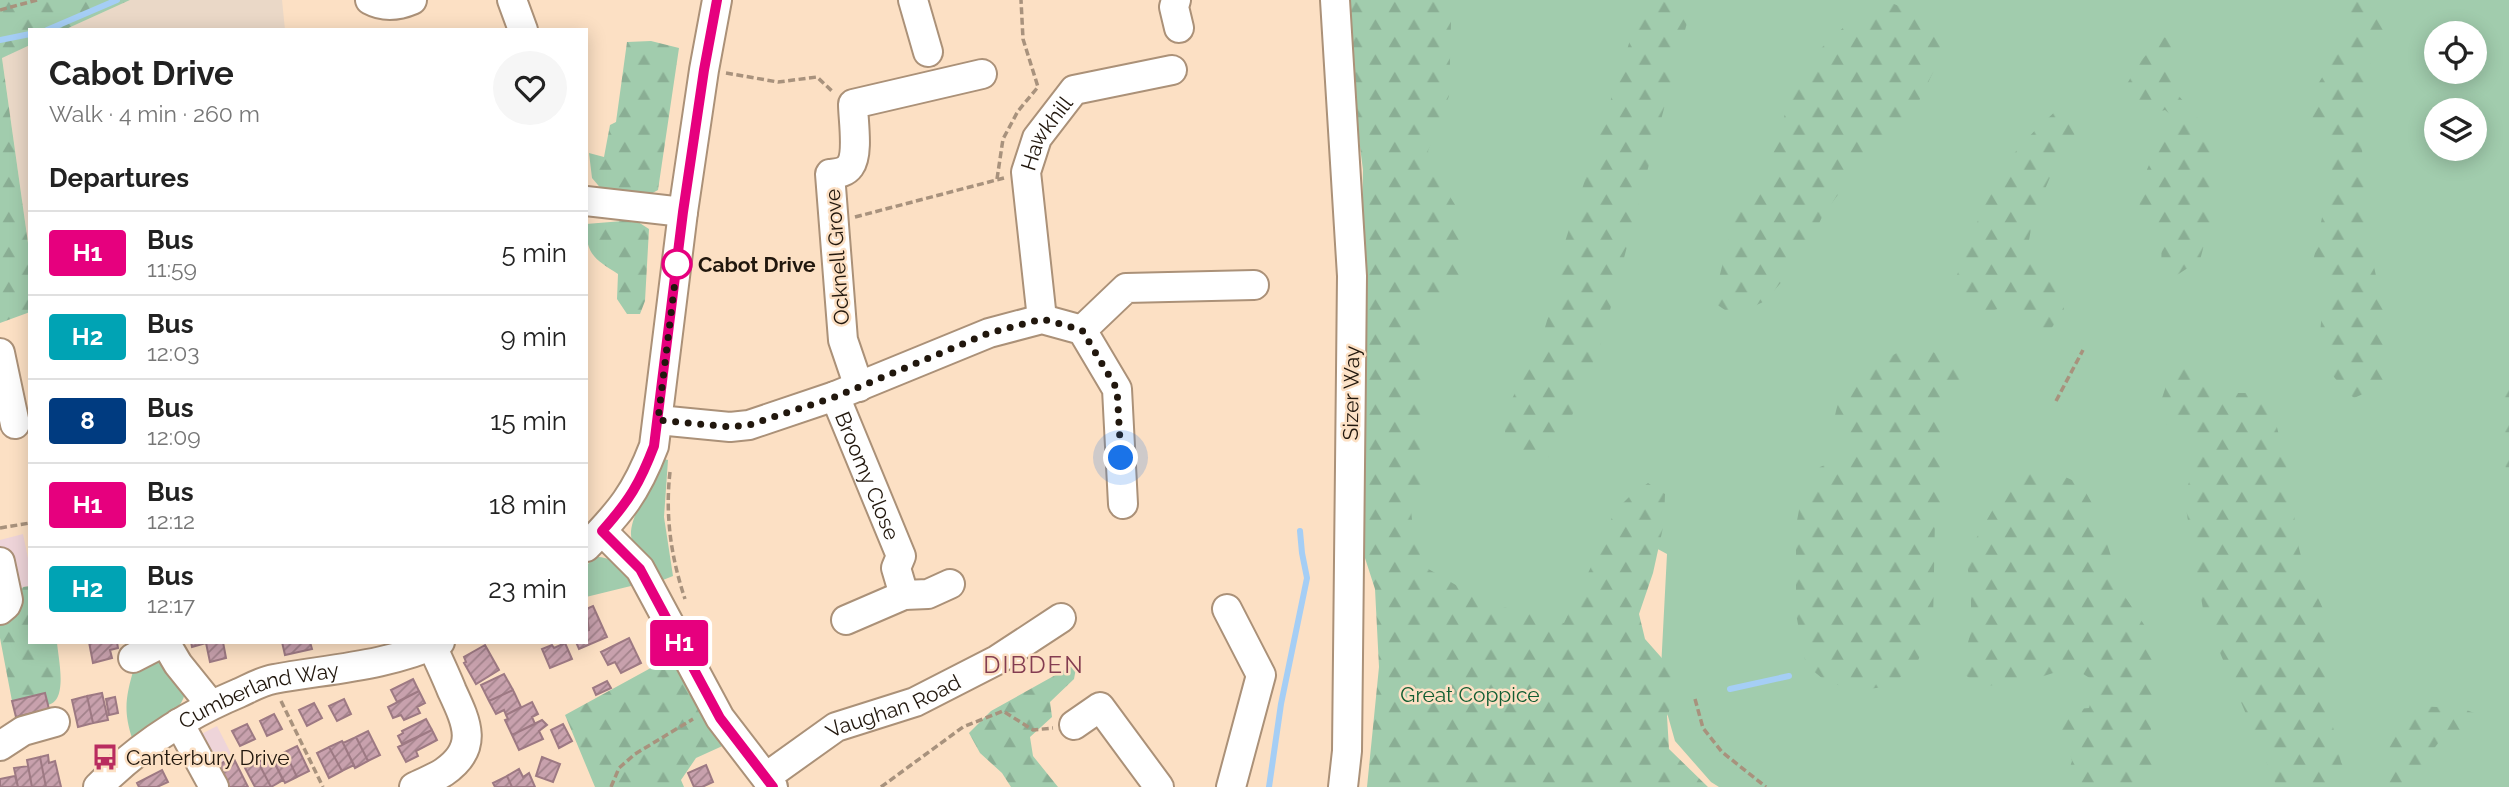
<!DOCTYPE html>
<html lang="en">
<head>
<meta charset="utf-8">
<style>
  body { margin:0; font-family:Raleway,sans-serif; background:#f6f6f6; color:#222; height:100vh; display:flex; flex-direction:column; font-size:26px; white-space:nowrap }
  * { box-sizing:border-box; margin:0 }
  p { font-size:23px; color:#767676 }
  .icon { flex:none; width:38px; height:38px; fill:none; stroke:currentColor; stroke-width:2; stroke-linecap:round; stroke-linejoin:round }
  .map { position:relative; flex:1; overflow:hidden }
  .drawer { position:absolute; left:28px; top:28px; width:560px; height:616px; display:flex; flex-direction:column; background:#fff; border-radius:0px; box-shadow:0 4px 18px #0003 }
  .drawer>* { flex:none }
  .badge { padding:0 14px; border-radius:5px; font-size:24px; line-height:46px }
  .controls { position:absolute; left:2424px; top:21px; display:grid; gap:14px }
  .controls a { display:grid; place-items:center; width:63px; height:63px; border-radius:50%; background:#fff; box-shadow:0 4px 18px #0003; font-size:35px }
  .you { position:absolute; width:35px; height:35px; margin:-18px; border:5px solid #fff; border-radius:50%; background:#1a73e8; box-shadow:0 0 0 10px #1a73e833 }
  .map>.badge { position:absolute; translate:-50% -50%; box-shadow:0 0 0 4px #fff }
  h2 { padding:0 21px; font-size:26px; line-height:63px }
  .round { display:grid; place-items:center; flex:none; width:74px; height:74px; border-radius:37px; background:#f6f6f6 }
  .headline { display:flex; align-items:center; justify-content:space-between; height:119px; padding:0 21px }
  h1 { font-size:33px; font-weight:700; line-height:52px }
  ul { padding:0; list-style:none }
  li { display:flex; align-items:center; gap:21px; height:84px; padding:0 21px; border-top:2px solid #e0e0e0 }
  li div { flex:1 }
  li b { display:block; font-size:26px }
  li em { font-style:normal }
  li .badge { min-width:77px; font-weight:700; text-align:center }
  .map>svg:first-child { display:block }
  .industrial { fill:#eed4d9 }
  .education { fill:#ead8c7 }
  .grass { fill:#a1ccad; fill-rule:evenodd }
  .forest { fill:url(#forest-firs) }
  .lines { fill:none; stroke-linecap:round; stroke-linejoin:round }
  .stream { stroke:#a5cef5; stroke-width:6 }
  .building { fill:url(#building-hatch); stroke:#9d7983; stroke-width:2 }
  .minor-casing { stroke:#ab9178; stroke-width:32 }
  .path { stroke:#a8927d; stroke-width:3.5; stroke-dasharray:7 3.5; stroke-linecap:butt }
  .minor { stroke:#fff; stroke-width:28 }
  .line-casing { stroke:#fff; stroke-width:16 }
  .line { stroke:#e6007e; stroke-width:10 }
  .walk { stroke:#21170d; stroke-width:7; stroke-dasharray:0 12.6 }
  .stop-dot { fill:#fff; stroke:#e6007e; stroke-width:3.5 }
  .labels { text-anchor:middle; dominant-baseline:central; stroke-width:5; stroke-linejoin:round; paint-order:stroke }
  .street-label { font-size:21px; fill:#21170d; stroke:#fce0c4 }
  .stop-label { font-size:21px; font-weight:bold; fill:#21170d; stroke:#fce0c4; text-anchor:start }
  .park-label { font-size:21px; fill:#115d32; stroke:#fce0c4 }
  .poi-label { font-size:21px; fill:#21170d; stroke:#fce0c4; text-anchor:start }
  .quarter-label { font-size:24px; letter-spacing:2px; fill:#843d51; stroke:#fce0c4 }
</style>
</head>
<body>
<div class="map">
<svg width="2509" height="787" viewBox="0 0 2509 787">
  <defs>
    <pattern id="forest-firs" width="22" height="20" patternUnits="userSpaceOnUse" patternTransform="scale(1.75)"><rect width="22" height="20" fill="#a1ccad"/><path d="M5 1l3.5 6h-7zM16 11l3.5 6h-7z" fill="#8aae94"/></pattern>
    <pattern id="building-hatch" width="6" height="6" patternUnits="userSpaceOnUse" patternTransform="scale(1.75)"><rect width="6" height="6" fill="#c8a1ad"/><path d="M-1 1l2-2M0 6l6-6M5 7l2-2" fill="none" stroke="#a2828b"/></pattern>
  </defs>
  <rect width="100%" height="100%" fill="#fce0c4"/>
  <path class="industrial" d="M23,534L30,568V586L23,587L18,597L0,608V540Z
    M217,726L248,787H207L184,743Z"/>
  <path class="education" d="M130,0H282L285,30H64Z
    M30,45V257L2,57Z"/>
  <path class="grass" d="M1381,0H2509V787H1719L1711,782L1675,741L1660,688L1667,554L1628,533L1537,674L1389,599ZM2436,33H2474V72H2436ZM2436,110H2474V149H2436Z
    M664,459L668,460L664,517L673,576L663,580C653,568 637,554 632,540C625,522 655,477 664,459Z
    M598,557C617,558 624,570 635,585L586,597V565Z
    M155,660L162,662L185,691C184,713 150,726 132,738C123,710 126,696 134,668Z"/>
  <path class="forest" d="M0,0H130L64,30H30V45L2,58L30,257V312L0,323Z
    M1341,0H1448L1451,23L1449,96L1428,151L1431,172L1447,192L1464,219L1459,280L1424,305L1418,325L1423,376L1420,424L1421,486L1411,510L1414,539L1425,567L1485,602L1564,623L1603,542L1614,512L1630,496L1648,483L1665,494L1664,523L1653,573L1639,614L1645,639L1668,665L1677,694L1667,716L1669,749L1708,787H1367L1379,667L1375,589L1364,555L1356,513L1363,170Z
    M1643,0H1699L1688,19L1602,340L1556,456L1527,460L1507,445L1503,418L1543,334L1555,294L1563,248Z
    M2351,0H2387L2386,32L2369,66L2362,148L2368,241L2389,332L2383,385L2354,398C2306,356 2321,329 2329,272L2313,262L2332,168L2326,145L2307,123L2304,106L2323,76L2344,34Z
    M1894,4L1934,20L1947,44L1919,101L1851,177L1823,215L1805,253L1791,271L1765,301L1734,316L1713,302L1734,219L1763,186L1796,78L1825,44L1853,19Z
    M2161,37L2180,39L2175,67L2178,95L2208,130L2214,173L2211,219L2200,260L2174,277L2161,275L2162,227L2139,213C2141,167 2154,156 2177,120L2165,110L2145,116L2137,111L2125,87L2141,61Z
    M651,41L679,48L658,190L647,196L603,191L592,178L589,153L604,157L610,125L616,122L627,42Z
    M2061,106L2080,112L2074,137L2054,168L2033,217L2027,252L2055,286L2064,309L2051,329L2029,331L2019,327L2011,313L2001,308L1988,312L1965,306L1956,278C1969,243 1985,197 2006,165C2020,143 2042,124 2061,106Z
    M635,220L649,229L645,301L640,314H627L617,299L618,274C593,258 586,254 586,224Z
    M1909,347C1939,353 1949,353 1968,380L1962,396L1942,395L1940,408L1947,425L1941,462L1943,496L1935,517L1933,625L1917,663L1890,686L1862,690L1828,683L1806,665L1796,614V526L1803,489L1820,467L1849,455L1833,424C1835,417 1836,408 1839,402C1850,377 1886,358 1909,347Z
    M2193,361L2226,393H2256L2274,415L2292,489L2296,537L2305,571L2327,617L2330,654L2325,692L2341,762L2353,787H2277L2204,615L2184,497L2203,441L2189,430L2167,425L2162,398L2171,371Z
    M2509,364V481C2497,440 2502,405 2509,364Z
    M2054,472L2081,484L2097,512L2123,594L2154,639L2160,664L2149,744L2159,787L2073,785L2068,773L2072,761L2068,747L2059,739L2066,710L2089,708L2096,682L2072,667L2019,684L1978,686L1960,670L1971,632V592L1966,556L1999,499L2027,474Z
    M30,586V642H57C58,658 69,702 47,705C37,707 22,702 12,701L0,638V621L23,587Z
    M669,658L690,672L729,743L696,758L681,780L684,787H595L565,715Z
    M1077,663L1074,679L1050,702L1052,717L1030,737L1033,756L1058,787H1011L1002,773L980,753L969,733L991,711Z
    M2413,706L2461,708L2485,717L2481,734L2439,742L2423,763L2420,787H2386C2381,751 2389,732 2413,706Z"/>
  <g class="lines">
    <path class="stream" d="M47,30L117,0
      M0,40L30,34
      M1730,689L1789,676
      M1269,787L1281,704L1307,578L1302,553L1300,531"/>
  </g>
  <path class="building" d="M593,606L607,637L579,649L576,642H586V631L589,630L586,609Z
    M629,638L641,663L621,673L615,662L608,665L601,652Z
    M89,642H117L118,648L110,650L112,658L93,663Z
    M191,642H223L226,658L210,662L206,643L192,647Z
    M282,642H310L312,649L285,655Z
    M565,643L572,659L550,668L542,649L552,645L554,648Z
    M485,645L499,670L476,684L464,663L466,662L464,657Z
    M504,674L513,690L489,701L481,685Z
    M413,679L419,691L397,702L391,690Z
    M607,681L611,688L596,695L593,688Z
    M513,690L521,707L506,715L504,710L496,714L489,701Z
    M419,691L425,703L417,707L420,713L404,720L401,715L393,718L388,707Z
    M45,693L49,709L16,717L12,701Z
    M102,693L108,720L93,723L87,696Z
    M87,696L93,723L78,727L72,700Z
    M115,697L118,713L109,715L106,699Z
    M344,699L351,714L337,721L329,706Z
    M532,702L538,714L532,717L535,724L512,735L505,720L508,719L506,715Z
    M314,703L322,718L307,726L299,710Z
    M274,714L282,729L267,736L260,721Z
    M426,719L432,730L402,744L398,736L403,733L402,731Z
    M542,720L547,725L539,731L543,739L519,750L512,735Z
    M247,724L255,739L240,746L232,731Z
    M563,724L572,741L559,748L551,730Z
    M432,730L437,740L416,751L418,756L406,762L398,747Z
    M368,731L380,755L368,761L356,737Z
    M356,737L368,761L355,768L343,743Z
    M342,741L354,765L342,771L329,747Z
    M297,746L309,771L297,777L285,752Z
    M329,747L342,771L329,778L317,753Z
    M285,752L297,777L285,783L272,758Z
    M48,755L49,763L55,761L61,787H46L40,757Z
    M271,756L283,780L271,787L258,762Z
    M40,757L46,787H32L27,760Z
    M233,757L248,787H229L218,765Z
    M542,757L560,764L553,782L536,776Z
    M258,762L271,787H255L245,768Z
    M706,765L713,782L702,787H694L688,773Z
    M28,766L32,787H18L14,768Z
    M519,769L523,777L529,773L535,787H512L507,776Z
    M162,770L168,782L157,787H139L137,783Z
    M15,776L18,787H0V779Z
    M507,776L512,787H495L493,783Z"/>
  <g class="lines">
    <g class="minor-casing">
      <g id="minor">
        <path d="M370,0C383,7 398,6 412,0"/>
        <path d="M512,0L523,30"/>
        <path d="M913,0L928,52"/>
        <path d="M1176,0L1174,7L1179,28"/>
        <path d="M1335,0L1352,276L1347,751L1343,787"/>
        <path d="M586,201L683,212"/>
        <path id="s1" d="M1042,319L1026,172L1037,138L1074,90L1172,70"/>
        <path d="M1082,330L1126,288L1254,285"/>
        <path d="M0,353L15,424"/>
        <path d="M859,387L843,340L830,174C838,173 845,173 850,166C859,154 853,119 853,104L982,74"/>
        <path id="s2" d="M835,396L901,556L896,568L904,595"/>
        <path d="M658,420L730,427L749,425L835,396L989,333L1042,319L1082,330L1117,389L1123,504"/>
        <path d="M602,531L640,569L720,718L773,787"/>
        <path d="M586,547C621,511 636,493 654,446L683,212L704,70L717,0"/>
        <path d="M0,562L8,600L6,605L0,610"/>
        <path d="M1227,609L1261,675L1231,787"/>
        <path d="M846,620L904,595L928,594L950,584"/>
        <path d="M165,642L178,664L211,705"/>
        <path d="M133,658L164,642"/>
        <path d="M179,723L214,787"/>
        <path d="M1074,725L1100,707L1159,787"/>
        <path d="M0,746L23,731L55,722"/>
        <path id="s3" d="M766,777L836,727L915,702L997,660L1061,618"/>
        <path id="s4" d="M98,787C139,746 186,715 239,693C250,688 262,681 274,679C329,669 388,666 440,642"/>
        <path d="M414,787C424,782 435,778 444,772C479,748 467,723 452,691C446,676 439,661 432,646"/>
      </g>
    </g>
    <path class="path" d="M0,10L37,0
      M726,73L778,82L817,77L833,92
      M997,179L1003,139L1018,111L1038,87L1023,39L1021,0
      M855,217L1004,178
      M2056,401L2083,350
      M670,472C665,516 671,557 685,599
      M0,528L30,523
      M1695,699L1703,728L1722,752L1766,787
      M281,701L323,787
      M611,787L619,768L635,754L693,719
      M881,787L963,727L1003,711L1033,730L1053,728"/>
    <use href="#minor" class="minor"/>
  </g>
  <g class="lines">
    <g class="line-casing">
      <path id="line" d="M717,0L704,70L683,212L654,446C640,483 629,501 602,531L640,569L720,718L773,787"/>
    </g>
    <use href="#line" class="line"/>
    <path class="walk" d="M677,264L678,257L658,420L730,427L749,425L835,397L989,333L1042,319L1082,330L1117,389L1121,458"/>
  </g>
  <defs>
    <g id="bus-bare" transform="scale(2.1)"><path d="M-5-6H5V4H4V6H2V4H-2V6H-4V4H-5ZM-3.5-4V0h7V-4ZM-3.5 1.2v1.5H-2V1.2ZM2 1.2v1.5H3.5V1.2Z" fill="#b92c5f" stroke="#fce0c4" stroke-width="2.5" paint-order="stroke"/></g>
  </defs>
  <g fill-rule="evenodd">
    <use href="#bus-bare" x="105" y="757"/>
  </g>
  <circle class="stop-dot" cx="677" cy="264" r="14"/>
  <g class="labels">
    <g class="street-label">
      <text stroke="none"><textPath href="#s1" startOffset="192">Hawkhill</textPath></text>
      <text transform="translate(837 257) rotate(-94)">Ocknell Grove</text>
      <text transform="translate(1351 393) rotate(-89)">Sizer Way</text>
      <text stroke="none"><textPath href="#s2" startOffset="86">Broomy Close</textPath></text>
      <text stroke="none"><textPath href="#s4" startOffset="189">Cumberland Way</textPath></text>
      <text stroke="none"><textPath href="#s3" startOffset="147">Vaughan Road</textPath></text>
    </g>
    <g class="stop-label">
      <text x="698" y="264">Cabot Drive</text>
    </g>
    <g class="park-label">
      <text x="1470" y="694">Great Coppice</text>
    </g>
    <g class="poi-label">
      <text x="126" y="757">Canterbury Drive</text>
    </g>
    <g class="quarter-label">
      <text x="1034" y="664">DIBDEN</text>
    </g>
  </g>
</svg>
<div class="controls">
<a><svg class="icon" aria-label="locate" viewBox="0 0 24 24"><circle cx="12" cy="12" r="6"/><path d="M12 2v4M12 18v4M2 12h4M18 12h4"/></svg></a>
<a><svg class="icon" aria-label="layers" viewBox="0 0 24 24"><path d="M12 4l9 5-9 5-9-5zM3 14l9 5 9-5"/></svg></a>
</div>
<div class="you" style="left:1121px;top:458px"></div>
<b class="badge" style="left:679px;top:643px;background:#e6007e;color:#fff">H1</b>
<section class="drawer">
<div class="headline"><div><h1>Cabot Drive</h1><p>Walk · 4 min · 260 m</p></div><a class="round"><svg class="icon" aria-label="heart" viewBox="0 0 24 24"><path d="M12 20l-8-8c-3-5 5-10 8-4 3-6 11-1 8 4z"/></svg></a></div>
<h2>Departures</h2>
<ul>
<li><span class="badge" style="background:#e6007e;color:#fff">H1</span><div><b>Bus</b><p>11:59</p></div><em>5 min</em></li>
<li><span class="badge" style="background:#00a3b4;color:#fff">H2</span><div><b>Bus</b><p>12:03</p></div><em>9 min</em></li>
<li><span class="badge" style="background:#003b80;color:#fff">8</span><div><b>Bus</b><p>12:09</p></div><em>15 min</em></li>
<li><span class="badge" style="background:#e6007e;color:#fff">H1</span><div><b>Bus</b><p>12:12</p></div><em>18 min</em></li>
<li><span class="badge" style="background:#00a3b4;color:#fff">H2</span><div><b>Bus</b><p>12:17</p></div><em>23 min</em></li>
</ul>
</section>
</div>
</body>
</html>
